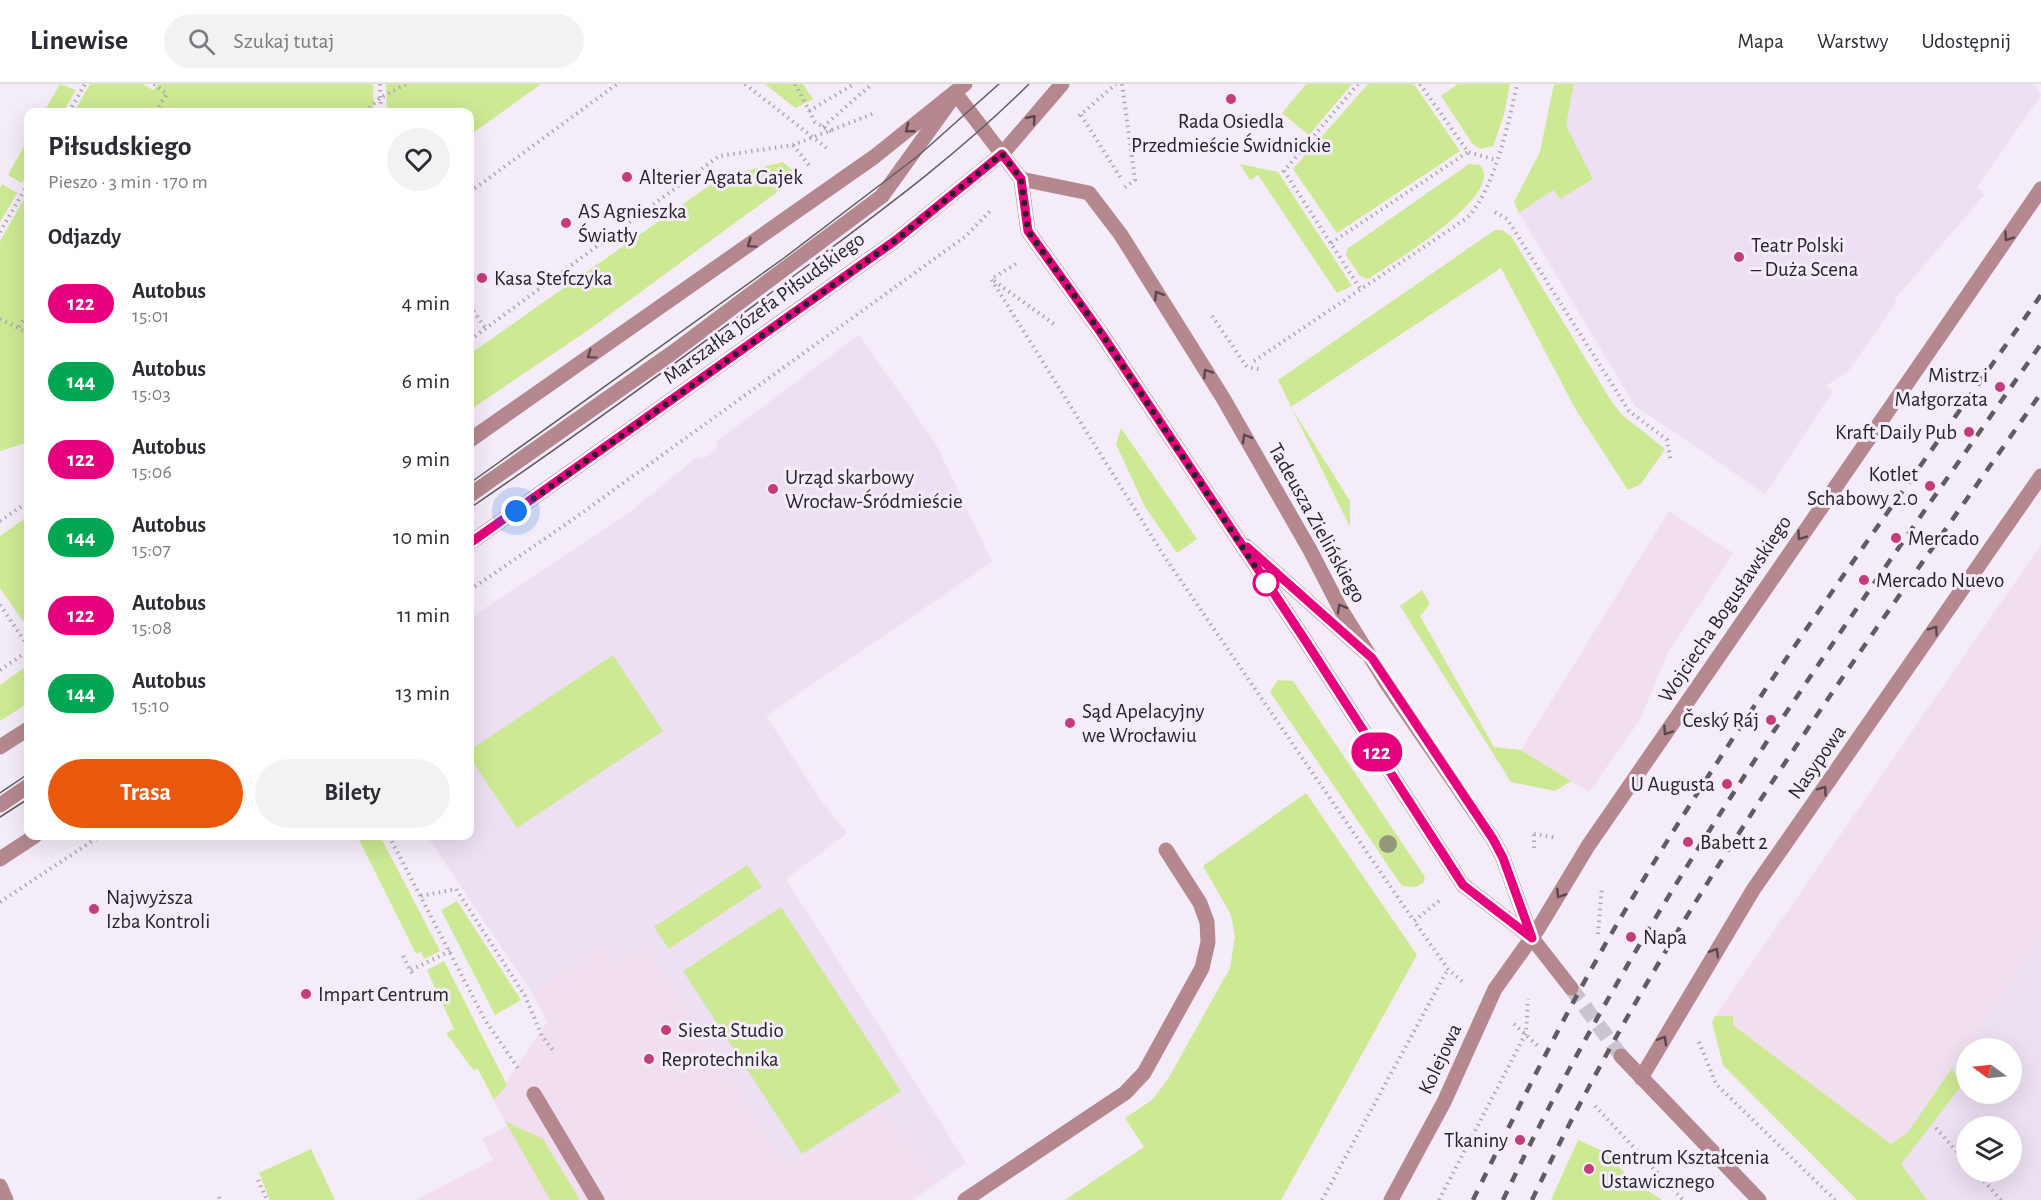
<!DOCTYPE html>
<html lang="pl">
<head>
<meta charset="utf-8">
<style>
  body { margin:0; font-family:"Alegreya Sans",sans-serif; background:#f2f2f3; color:#2b2b33; height:100vh; display:flex; flex-direction:column; font-size:22px; white-space:nowrap }
  * { box-sizing:border-box; margin:0 }
  p { font-size:20px; color:#7c7c81 }
  .icon { flex:none; width:33px; height:33px; fill:none; stroke:currentColor; stroke-width:2; stroke-linecap:round; stroke-linejoin:round }
  .map { position:relative; flex:1; overflow:hidden }
  .side { position:absolute; left:24px; top:24px; width:450px; height:732px; display:flex; flex-direction:column; background:#fff; border-radius:12px; box-shadow:0 6px 24px #0002 }
  .side>* { flex:none }
  .badge { padding:0 12px; border-radius:20px; font-size:21px; line-height:39px }
  .needle { width:39px; rotate:285deg }
  .tools { position:absolute; left:1956px; top:954px; display:grid; gap:12px }
  .tools a { display:grid; place-items:center; width:66px; height:66px; border-radius:50%; background:#fff; box-shadow:0 6px 24px #0002; font-size:30px }
  .you { position:absolute; width:30px; height:30px; margin:-15px; border:4px solid #fff; border-radius:50%; background:#1a73e8; box-shadow:0 0 0 9px #1a73e833 }
  .map>.badge { position:absolute; translate:-50% -50%; box-shadow:0 0 0 3px #fff }
  h2 { padding:0 24px; font-size:22px; line-height:54px }
  .round { display:grid; place-items:center; flex:none; width:63px; height:63px; border-radius:32px; background:#f2f2f3 }
  .overview { display:flex; align-items:center; justify-content:space-between; height:102px; padding:0 24px }
  h1 { font-size:28px; font-weight:600; line-height:45px }
  .action { display:flex; gap:12px; margin-top:auto; padding:12px 24px }
  .action a { flex:1; height:69px; border-radius:36px; background:#ea580c; color:#fff; font-size:24px; font-weight:600; line-height:69px; text-align:center }
  .action a+a { background:#f2f2f3; color:#2b2b33 }
  ul { padding:0; list-style:none }
  li { display:flex; align-items:center; gap:18px; height:78px; padding:0 24px }
  li div { flex:1 }
  li b { display:block; font-size:22px }
  li em { font-style:normal }
  li .badge { min-width:66px; font-weight:700; text-align:center }
  header { display:flex; align-items:center; gap:36px; box-sizing:border-box; height:84px; padding:0 30px; background:#fff; border-bottom:2px solid #e1e1e2 }
  header strong { font-size:28px }
  nav { display:flex; gap:33px; margin-inline-start:auto; font-size:21px }
  .search { width:420px; height:54px; background:#f2f2f3; display:flex; align-items:center; gap:15px; box-sizing:border-box; padding:0 21px; border-radius:33px; color:#7c7c81; font-size:22px }
  .map>svg:first-child { display:block }
  .built { fill:#ece0f2; fill-rule:evenodd }
  .industrial { fill:#f1dff0 }
  .green { fill:#cde993 }
  .lines { fill:none; stroke-linecap:round; stroke-linejoin:round }
  .tertiary-tunnel { stroke:#cbc4ce; stroke-width:15; stroke-dasharray:15 8; stroke-linecap:butt }
  .path { stroke:#ada7b0; stroke-width:4; stroke-dasharray:1.5 4.5; stroke-linecap:butt }
  .service { stroke:#b5888f; stroke-width:15 }
  .minor { stroke:#b5888f; stroke-width:15 }
  .tertiary { stroke:#b5888f; stroke-width:15 }
  .tram { stroke:#605c62; stroke-width:1.5 }
  .rail { stroke:#605c62; stroke-width:4.5; stroke-dasharray:10 10; stroke-linecap:butt }
  .tree { fill:#93987a }
  .oneway { stroke:#59474c }
  .line-casing { stroke:#fff; stroke-width:14 }
  .line { stroke:#e6007e; stroke-width:9 }
  .walk { stroke:#272428; stroke-width:6; stroke-dasharray:0 10.8 }
  .poi-dot { fill:#c43d7b; stroke:#f4ecf8; stroke-width:2 }
  .stop-dot { fill:#fff; stroke:#e6007e; stroke-width:3 }
  .labels { text-anchor:middle; dominant-baseline:central; stroke-width:6; stroke-linejoin:round; paint-order:stroke }
  .poi-label { font-size:21px; fill:#272428; stroke:#f4ecf8; text-anchor:start }
  .street-label { font-size:21px; fill:#272428; stroke:#f4ecf8 }
</style>
</head>
<body>
<header>
<strong>Linewise</strong>
<div class="search"><svg class="icon" aria-label="search" viewBox="0 0 24 24"><circle cx="10" cy="10" r="6"/><path d="M15 15l6 6"/></svg>Szukaj tutaj</div>
<nav><a>Mapa</a><a>Warstwy</a><a>Udostępnij</a></nav>
</header>
<div class="map">
<svg width="2041" height="1116" viewBox="0 0 2041 1116">
  <rect width="100%" height="100%" fill="#f4ecf8"/>
  <path class="built" d="M1554,0H2034L2041,11L1977,103L1984,111L1894,216L1896,219L1849,286L1826,302L1833,307L1765,410L1635,322L1519,129L1514,118L1540,68Z
    M859,251L936,360L992,478L766,632L822,718L847,749L786,795L966,1079L936,1100L883,1024L788,1082L645,860L616,880L604,862L532,909L427,752H470V534L631,427L697,373L703,375L716,365L718,356Z
    M2041,855V1116H1910L1891,1060L1908,1048ZM1966,964H2012V1010H1966ZM1966,1042H2012V1088H1966Z"/>
  <path class="industrial" d="M1669,427L1733,469L1667,570L1640,636L1589,708L1521,666Z
    M2041,461V855L1908,1048L1891,1060L1733,941V933L1715,932Z
    M645,860L788,1082L884,1024L936,1100L912,1116H415L493,1076L482,1055L507,1042L494,1016L547,938L532,909L604,861L616,880Z"/>
  <path class="green" d="M60,0L76,6L63,28H44Z
    M90,0H143L153,6L158,0H373L374,28H74Z
    M386,0H541L470,51V28H387Z
    M765,0H803L813,15L795,24Z
    M1306,0H1352L1309,51L1282,29Z
    M1368,0H1414L1460,67L1337,149L1293,85Z
    M1458,0H1510L1504,31L1493,62L1480,65L1472,59L1441,12Z
    M1554,0H1574L1566,41L1593,95L1560,115L1553,106L1519,129L1514,118L1540,68Z
    M28,55V89L22,99L8,91Z
    M783,78L799,92L594,242L470,326V270L723,92Z
    M1240,80L1278,88L1352,202L1337,209L1258,91L1250,96Z
    M1469,80L1480,81C1507,111 1390,180 1368,195L1360,192L1346,171L1347,165Z
    M2,100L17,109L0,138V104Z
    M28,108V358L0,367V157Z
    M1495,146H1502L1511,152L1610,315L1621,330L1665,365L1641,400L1628,406L1576,326L1501,184L1291,323L1350,417V443L1278,296Z
    M1121,344L1197,455L1177,469L1145,423L1116,360Z
    M28,432V533L23,537L0,504V452Z
    M1422,506L1430,520L1420,532L1494,663L1521,666L1571,697L1555,707L1511,698L1400,522Z
    M613,571L663,647L517,744L470,674V666Z
    M28,581V619L0,637V601Z
    M1278,596L1293,597L1425,793L1423,799L1416,803L1402,802L1270,608Z
    M1306,709L1417,871L1281,1116H1065L1144,1063L1125,1034L1152,1016L1168,995L1230,884L1235,853L1231,831L1203,782Z
    M357,752H380L440,867L424,875L421,868L416,870Z
    M747,781L762,803L669,865L654,843Z
    M457,817L521,916L495,931L441,826Z
    M781,823L901,1007L802,1070L683,887Z
    M444,877L507,1001L494,1016L478,985L473,986L446,949L454,945L427,886Z
    M1715,932H1733V941L1891,1060L1908,1048L1952,984L1962,1001L1901,1080L1927,1116H1857L1723,981L1712,938Z
    M505,1037L543,1055L580,1116H550Z
    M1578,1056L1603,1067L1632,1096L1662,1116H1551Z
    M311,1065L335,1116H270L259,1089Z"/>
  <g class="lines">
    <path class="tertiary-tunnel" d="M1571,904L1621,972"/>
    <path class="path" d="M154,0L167,10L157,25L161,28
      M380,0L381,28
      M745,0L829,66
      M795,0L815,38L832,48
      M1122,0L1135,96L1124,104
      M1358,0L1284,87L1361,206
      M1420,0L1468,68L1496,76
      M809,27L854,0
      M69,28L85,0
      M365,28L380,14L406,0
      M1081,31L1122,96
      M1079,32L1116,0
      M823,43L872,0
      M793,61L809,81
      M470,108L617,0
      M1495,128L1507,135L1629,327L1667,356L1671,378
      M0,148L28,100
      M1331,159L1468,68
      M1016,180L991,195L1166,475L1414,837
      M994,197L1054,240
      M470,222L486,245
      M1212,232L1247,283L1259,285
      M0,235L28,249
      M19,243L28,229
      M470,256L719,72L793,61L875,29
      M1254,277L1467,134C1494,107 1509,38 1517,0
      M0,437L28,418
      M470,506L572,436L966,152L992,125
      M0,521L28,562
      M0,586L28,567
      M1534,750L1557,754
      M389,752L485,936L518,984
      M1534,764V750
      M421,812L456,805L525,912L542,952L555,969
      M1439,817L1414,837L1448,885L1464,899
      M0,818L100,752
      M1598,850L1602,802
      M403,872L414,893
      M411,886L450,867
      M1514,940L1539,963
      M1699,958L1716,1000L1835,1116
      M1595,1022L1683,1116
      M1936,1044L1966,1078
      M1976,1088L2001,1116
      M258,1096L267,1116
      M219,1113L220,1116
      M1322,1116L1448,885
      M1439,1116L1526,949L1528,915"/>
    <path class="service" d="M470,411L672,269L882,112L954,12
      M1246,462L1365,568
      M0,721L28,702
      M534,1010L597,1116
      M965,1116L1125,1009L1144,989L1160,960L1202,884L1208,858L1207,838L1200,819L1166,766"/>
    <path class="minor" d="M1641,994L1753,806L2041,392
      M0,1102L6,1116
      M1391,1116L1444,1018L1495,905L1538,845L1588,762L2041,105"/>
    <path class="tertiary" d="M956,10L1021,95L1028,147L1101,249L1303,553L1463,801L1532,854L1571,904
      M1021,95L1089,109L1121,151L1223,314L1310,466L1340,524L1387,600L1493,755L1503,774L1532,854
      M470,356L874,73L965,0
      M470,459L896,156L1002,70L1062,0
      M0,663L28,645
      M0,775L35,752
      M1621,972L1759,1116"/>
    <path class="tram" d="M470,399L784,174L918,72L999,0
      M470,424C576,352 680,276 783,200C867,137 954,75 1029,0
      M0,709L28,690
      M0,733L28,715"/>
    <path class="rail" d="M1473,1116C1519,1022 1565,929 1617,840C1745,622 1896,418 2041,211
      M1503,1116C1648,810 1849,536 2041,260
      M1532,1116C1668,828 1860,569 2041,309"/>
  </g>
  <circle class="tree" cx="1388" cy="760" r="9"/>
  <defs><path id="oneway-chevron" d="M-2-3.5L2.5 0L-2 3.5" fill="none" stroke-width="1.6" stroke-linecap="round" stroke-linejoin="round" transform="scale(1.5)"/></defs>
  <g class="oneway">
    <use href="#oneway-chevron" transform="translate(1032 35) rotate(-49)"/>
    <use href="#oneway-chevron" transform="translate(909 45) rotate(142)"/>
    <use href="#oneway-chevron" transform="translate(2008 153) rotate(125)"/>
    <use href="#oneway-chevron" transform="translate(751 160) rotate(145)"/>
    <use href="#oneway-chevron" transform="translate(1158 211) rotate(-122)"/>
    <use href="#oneway-chevron" transform="translate(591 271) rotate(145)"/>
    <use href="#oneway-chevron" transform="translate(1207 289) rotate(-123)"/>
    <use href="#oneway-chevron" transform="translate(1246 354) rotate(-120)"/>
    <use href="#oneway-chevron" transform="translate(1801 452) rotate(125)"/>
    <use href="#oneway-chevron" transform="translate(1341 524) rotate(-120)"/>
    <use href="#oneway-chevron" transform="translate(1934 546) rotate(-55)"/>
    <use href="#oneway-chevron" transform="translate(1667 647) rotate(124)"/>
    <use href="#oneway-chevron" transform="translate(1823 706) rotate(-55)"/>
    <use href="#oneway-chevron" transform="translate(1560 810) rotate(123)"/>
    <use href="#oneway-chevron" transform="translate(1715 868) rotate(-59)"/>
    <use href="#oneway-chevron" transform="translate(1663 956) rotate(-60)"/>
  </g>
  <g class="lines">
    <g class="line-casing">
      <path id="line" d="M470,459L896,156L1002,70L1021,95L1028,147L1101,249L1303,553L1463,801L1532,854L1503,774L1493,755L1372,574L1247,463"/>
    </g>
    <use href="#line" class="line"/>
    <path class="walk" d="M516,427L896,156L1002,70L1021,95L1028,147L1101,249L1266,499"/>
  </g>
  <g class="poi-dot">
    <circle cx="1231" cy="15" r="6"/>
    <circle cx="627" cy="93" r="6"/>
    <circle cx="566" cy="139" r="6"/>
    <circle cx="1739" cy="173" r="6"/>
    <circle cx="482" cy="194" r="6"/>
    <circle cx="2000" cy="303" r="6"/>
    <circle cx="1969" cy="348" r="6"/>
    <circle cx="1930" cy="402" r="6"/>
    <circle cx="773" cy="405" r="6"/>
    <circle cx="1896" cy="454" r="6"/>
    <circle cx="1864" cy="496" r="6"/>
    <circle cx="1771" cy="636" r="6"/>
    <circle cx="1070" cy="639" r="6"/>
    <circle cx="1727" cy="700" r="6"/>
    <circle cx="1688" cy="758" r="6"/>
    <circle cx="94" cy="825" r="6"/>
    <circle cx="1631" cy="853" r="6"/>
    <circle cx="306" cy="910" r="6"/>
    <circle cx="666" cy="946" r="6"/>
    <circle cx="649" cy="975" r="6"/>
    <circle cx="1520" cy="1056" r="6"/>
    <circle cx="1589" cy="1085" r="6"/>
  </g>
  <circle class="stop-dot" cx="1266" cy="499" r="12"/>
  <g class="labels">
    <g class="poi-label">
      <text x="1231" y="37" text-anchor="middle">Rada Osiedla<tspan x="1231" dy="24">Przedmieście Świdnickie</tspan></text>
      <text x="639" y="93">Alterier Agata Gajek</text>
      <text x="578" y="127">AS Agnieszka<tspan x="578" dy="24">Światły</tspan></text>
      <text x="1751" y="161">Teatr Polski<tspan x="1751" dy="24">– Duża Scena</tspan></text>
      <text x="494" y="194">Kasa Stefczyka</text>
      <text x="1988" y="291" text-anchor="end">Mistrz i<tspan x="1988" dy="24">Małgorzata</tspan></text>
      <text x="1957" y="348" text-anchor="end">Kraft Daily Pub</text>
      <text x="1918" y="390" text-anchor="end">Kotlet<tspan x="1918" dy="24">Schabowy 2.0</tspan></text>
      <text x="785" y="393">Urząd skarbowy<tspan x="785" dy="24">Wrocław-Śródmieście</tspan></text>
      <text x="1908" y="454">Mercado</text>
      <text x="1876" y="496">Mercado Nuevo</text>
      <text x="1082" y="627">Sąd Apelacyjny<tspan x="1082" dy="24">we Wrocławiu</tspan></text>
      <text x="1759" y="636" text-anchor="end">Český Ráj</text>
      <text x="1715" y="700" text-anchor="end">U Augusta</text>
      <text x="1700" y="758">Babett 2</text>
      <text x="106" y="813">Najwyższa<tspan x="106" dy="24">Izba Kontroli</tspan></text>
      <text x="1643" y="853">Napa</text>
      <text x="318" y="910">Impart Centrum</text>
      <text x="678" y="946">Siesta Studio</text>
      <text x="661" y="975">Reprotechnika</text>
      <text x="1508" y="1056" text-anchor="end">Tkaniny</text>
      <text x="1601" y="1073">Centrum Kształcenia<tspan x="1601" dy="24">Ustawicznego</tspan></text>
    </g>
    <g class="street-label">
      <text transform="translate(764 224) rotate(-36)">Marszałka Józefa Piłsudskiego</text>
      <text transform="translate(1317 439) rotate(61)">Tadeusza Zielińskiego</text>
      <text transform="translate(1725 525) rotate(-56)">Wojciecha Bogusławskiego</text>
      <text transform="translate(1817 678) rotate(-55)">Nasypowa</text>
      <text transform="translate(1440 975) rotate(-65)">Kolejowa</text>
    </g>
  </g>
</svg>
<div class="tools">
<a><svg class="needle" viewBox="-14 -14 28 28"><path d="M0-13l5 13h-10z" fill="#e53935"/><path d="M0 13l5-13h-10z" fill="#7c7c81"/></svg></a>
<a><svg class="icon" aria-label="layers" viewBox="0 0 24 24"><path d="M12 4l9 5-9 5-9-5zM3 14l9 5 9-5"/></svg></a>
</div>
<div class="you" style="left:516px;top:427px"></div>
<b class="badge" style="left:1377px;top:668px;background:#e6007e;color:#fff">122</b>
<section class="side">
<div class="overview"><div><h1>Piłsudskiego</h1><p>Pieszo · 3 min · 170 m</p></div><a class="round"><svg class="icon" aria-label="heart" viewBox="0 0 24 24"><path d="M12 20l-8-8c-3-5 5-10 8-4 3-6 11-1 8 4z"/></svg></a></div>
<h2>Odjazdy</h2>
<ul>
<li><span class="badge" style="background:#e6007e;color:#fff">122</span><div><b>Autobus</b><p>15:01</p></div><em>4 min</em></li>
<li><span class="badge" style="background:#00a651;color:#fff">144</span><div><b>Autobus</b><p>15:03</p></div><em>6 min</em></li>
<li><span class="badge" style="background:#e6007e;color:#fff">122</span><div><b>Autobus</b><p>15:06</p></div><em>9 min</em></li>
<li><span class="badge" style="background:#00a651;color:#fff">144</span><div><b>Autobus</b><p>15:07</p></div><em>10 min</em></li>
<li><span class="badge" style="background:#e6007e;color:#fff">122</span><div><b>Autobus</b><p>15:08</p></div><em>11 min</em></li>
<li><span class="badge" style="background:#00a651;color:#fff">144</span><div><b>Autobus</b><p>15:10</p></div><em>13 min</em></li>
</ul>
<div class="action"><a>Trasa</a><a>Bilety</a></div>
</section>
</div>
</body>
</html>
